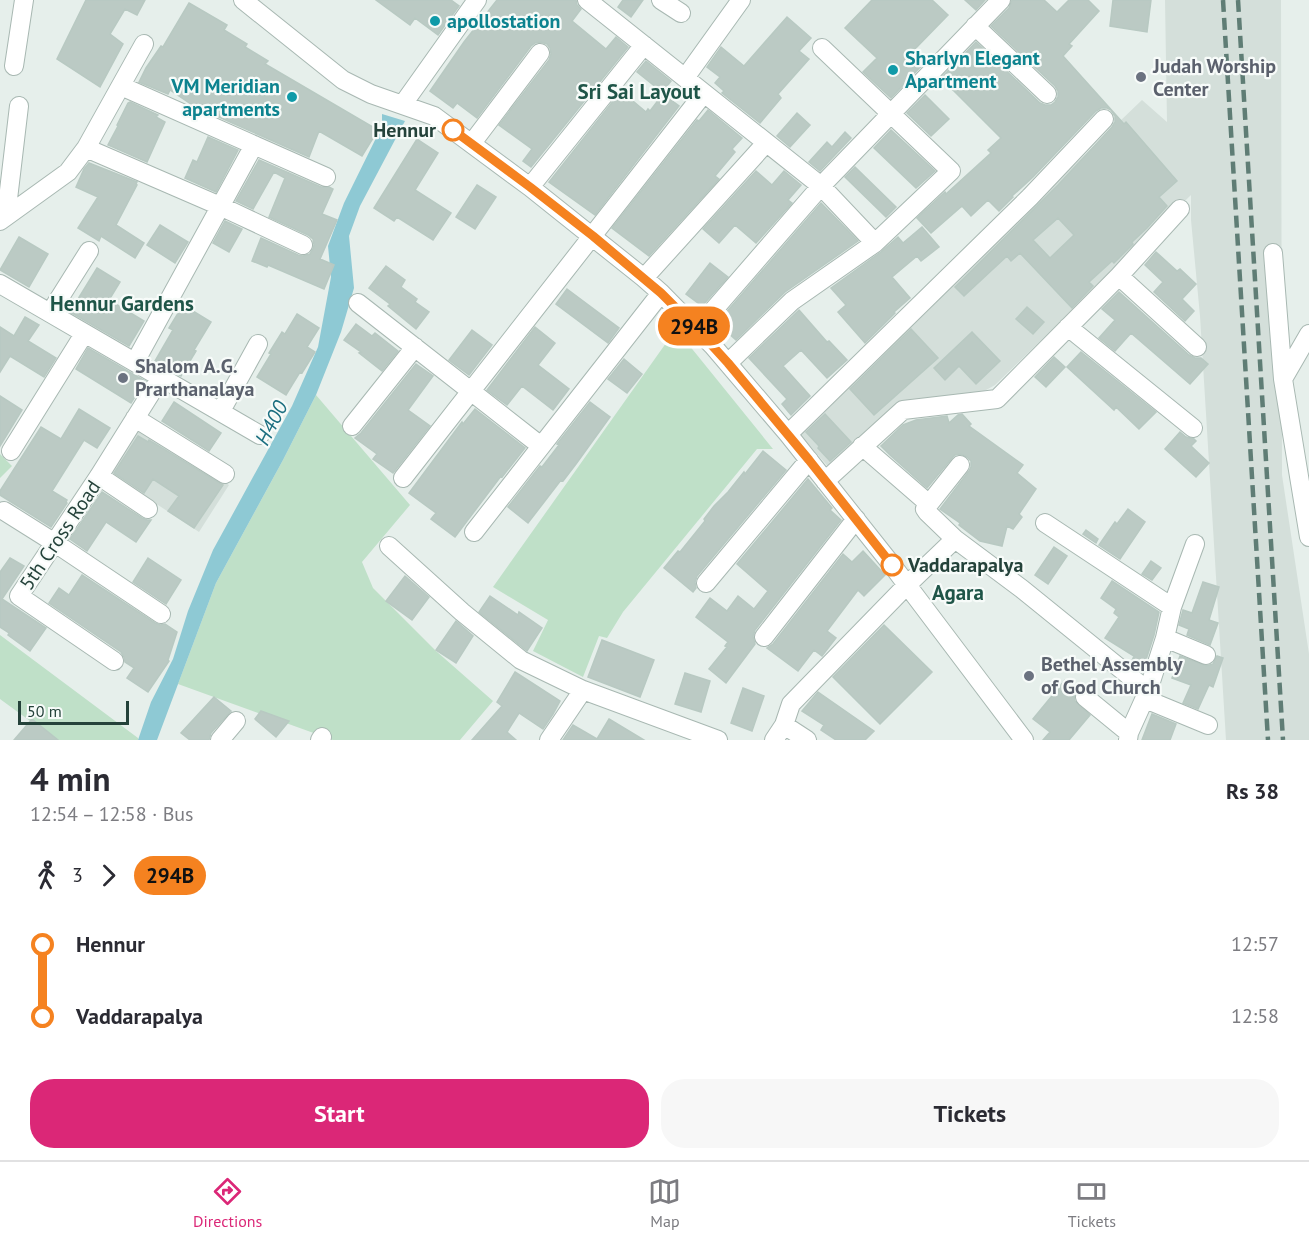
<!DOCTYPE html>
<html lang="en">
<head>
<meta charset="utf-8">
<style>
  body { margin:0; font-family:"PT Sans",sans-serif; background:#f7f7f7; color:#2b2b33; height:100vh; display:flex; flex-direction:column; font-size:22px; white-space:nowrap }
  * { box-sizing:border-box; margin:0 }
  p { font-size:20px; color:#7c7c81 }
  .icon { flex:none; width:33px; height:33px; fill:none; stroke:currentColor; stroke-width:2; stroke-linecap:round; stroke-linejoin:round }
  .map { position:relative; height:740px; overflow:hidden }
  .sheet { display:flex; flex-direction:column; background:#fff; flex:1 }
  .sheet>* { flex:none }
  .badge { padding:0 12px; border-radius:20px; font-size:21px; line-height:39px }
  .scale { position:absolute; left:18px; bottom:15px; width:111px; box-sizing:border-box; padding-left:6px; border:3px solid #24423a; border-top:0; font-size:16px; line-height:21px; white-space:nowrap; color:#24423a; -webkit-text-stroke:4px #f7fbf9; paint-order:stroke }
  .map>.badge { position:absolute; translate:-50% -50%; box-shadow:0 0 0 3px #fff }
  .legs { display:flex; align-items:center; gap:9px; height:66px; padding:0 30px; font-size:20px }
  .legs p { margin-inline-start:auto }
  .headline { display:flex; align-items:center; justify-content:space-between; height:102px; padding:0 30px }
  h1 { font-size:33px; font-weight:800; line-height:45px }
  .button { display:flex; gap:12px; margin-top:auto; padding:12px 30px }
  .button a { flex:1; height:69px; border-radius:24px; background:#db2777; color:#fff; font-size:24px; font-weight:800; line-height:69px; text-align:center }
  .button a+a { background:#f7f7f7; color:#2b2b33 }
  ul { padding:0 30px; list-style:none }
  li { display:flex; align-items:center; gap:21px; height:72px; font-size:22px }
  li i { display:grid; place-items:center; width:9px; height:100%; margin:0 8px; background:currentColor }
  li i::after { content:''; width:15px; height:15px; margin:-8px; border:4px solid; border-radius:50%; background:#fff }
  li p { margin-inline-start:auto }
  li:first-child i { background:linear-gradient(#0000 50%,currentColor 0) }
  li:last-child i { background:linear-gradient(currentColor 50%,#0000 0) }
  .tab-bar { display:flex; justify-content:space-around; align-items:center; height:84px; border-top:2px solid #e1e1e2; background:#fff; font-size:16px; color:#7c7c81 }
  .tab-bar a { display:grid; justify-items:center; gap:3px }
  .tab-bar .active { color:#db2777 }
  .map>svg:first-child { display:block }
  .built { fill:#d4dfda }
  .green { fill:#bfe0c8 }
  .water { fill:#8ec9d4 }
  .building { fill:#bbcac4; stroke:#b8c9c2; stroke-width:1.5; fill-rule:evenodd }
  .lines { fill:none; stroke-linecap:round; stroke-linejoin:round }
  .minor-casing { stroke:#a8b8b2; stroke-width:20 }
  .minor { stroke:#fff; stroke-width:18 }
  .rail { stroke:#5f7d75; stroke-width:4.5; stroke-dasharray:12 6; stroke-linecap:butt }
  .line-1-casing { stroke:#fff; stroke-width:14 }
  .line-1 { stroke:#f58220; stroke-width:9 }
  .culture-dot { fill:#0f9aa8; stroke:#f7fbf9; stroke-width:2 }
  .worship-dot { fill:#6b7280; stroke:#f7fbf9; stroke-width:2 }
  .stop-1-dot { fill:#fff; stroke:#f58220; stroke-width:3 }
  .labels { text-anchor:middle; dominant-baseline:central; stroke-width:4.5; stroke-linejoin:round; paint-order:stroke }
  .culture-label { font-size:20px; font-weight:bold; fill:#0d838f; stroke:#f7fbf9; text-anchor:start }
  .worship-label { font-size:20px; font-weight:bold; fill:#5b616d; stroke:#f7fbf9; text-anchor:start }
  .stop-label { font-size:20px; font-weight:bold; fill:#24423a; stroke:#f7fbf9; text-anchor:end }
  .street-label { font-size:20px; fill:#24423a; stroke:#f7fbf9 }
  .neighbourhood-label { font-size:21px; font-weight:bold; fill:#1f5548; stroke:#f7fbf9 }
  .water-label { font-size:21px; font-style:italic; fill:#1c6f80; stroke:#f7fbf9 }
</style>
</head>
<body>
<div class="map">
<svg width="1309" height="740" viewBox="0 0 1309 740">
  <rect width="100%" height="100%" fill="#e6efeb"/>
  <path class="built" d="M1165,0H1281L1282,475L1309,654V740H1226L1200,316L1191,220V195L995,385L979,394L895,406L831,470L798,432L961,273L1142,100L1167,122Z
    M138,425L229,485L199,532L108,472Z"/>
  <path class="green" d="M676,329L773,449H757L623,612L607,638L599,636L583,677L533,651L548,620L493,587Z
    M316,395L410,505L362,562L373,588L436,651L493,701L460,740H333L178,684L216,583L283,460Z
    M0,454L12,466L0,478Z
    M0,635L138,738V740H56L0,699Z"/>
  <path class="water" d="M382,114L405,121L360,206L349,236L354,288L341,332L316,395L283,460L216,583L157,740H138L151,702L173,659L188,611L213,550L292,406L318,347L331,277L328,246L344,203L378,134L382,122Z"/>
  <path class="building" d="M86,0H145L137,15L125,9L110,34L123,44L100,87L57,59Z
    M376,0H451L459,6L438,35L415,18L410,25Z
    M497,0H576L577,5L581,9L572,21L606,49L616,37L628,47L531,167L523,161L532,149L499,125L549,60L551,54L550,48L547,44L541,42L535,43L531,46L477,118L457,103L453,108L430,91L464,42Z
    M623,0H643L631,17L618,7Z
    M872,0H932L948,15L913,51L925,62L891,98L863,72L877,58L845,28Z
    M965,0H985L976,10Z
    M1012,0H1044L1057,12L1069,0H1088L1099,11L1069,44L1072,46L1063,56L1124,124L1126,122L1177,181L1159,197L1167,206L1147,228L1132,242L1133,244L1114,263L1112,261L1089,282L1093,286L1072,308L1020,253L1011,261L1007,256L964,296L955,287L1058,185L1112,127L1115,122V116L1111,110L1107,108H1101L1096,111L1033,177L1012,196L1013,197L999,211L988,200L971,216L962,206L931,233L917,218L945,192L946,194L991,153L988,150L1001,138L941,78L976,42L1040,103L1045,105H1051L1055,102L1058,97V91L1055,86L991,26L1009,8ZM1058,218L1074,235L1050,258L1033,240Z
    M1113,0H1151L1147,32L1110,26Z
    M189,3L227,25L224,30L247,44L245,47L268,61L265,64L378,130L362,156L319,131L309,157L194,106L170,90L168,94L139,82L146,68L161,46L163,47Z
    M787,17L811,38L799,51L809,59L778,94L781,98L760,123L722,93L724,91L715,83L720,77L707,67L721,47L744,66Z
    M646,61L671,81L662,92L637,72Z
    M621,91L646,112L648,109L650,111L663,94L679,106L595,215L549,182Z
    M925,95L949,119L931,136L907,113Z
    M130,102L158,115L156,117L165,122L147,162L108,145L118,126L117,125L128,103Z
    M708,110L742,138L732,149L735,152L715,176L719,179L649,256L612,228L697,120L699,121Z
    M797,113L810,125L790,147L777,136Z
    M891,130L935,171L916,188L874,148Z
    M845,132L851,138L820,171L809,162L827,142L832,147Z
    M208,137L238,150L216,192L185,178L193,160L197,162Z
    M417,139L438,153L415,190L451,213L433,240L397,217L394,221L374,208Z
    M259,160L321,187H329L333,189L322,214L337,220L320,259L334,265L324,289L268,265L267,267L252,261L261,238L298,255L303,256L310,254L313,249L314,245L313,239L308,235L269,217L285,178L274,172L253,209L236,201Z
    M89,163L137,182L136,184L137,185L116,225L144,243L135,258L101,236L99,241L78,228L98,197L76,187L84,169Z
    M855,167L896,207L886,217L845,177Z
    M756,171L772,185L784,171L801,185L788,200L792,203L756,243L735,225L719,243L703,229Z
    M477,185L496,197L475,229L456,217Z
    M821,203L858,241L785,292L736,340L717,323Z
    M225,221L242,229L229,252L213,243Z
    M160,225L188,242L175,263L147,245Z
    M922,227L939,247L921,261L917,256L892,277L910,298L894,312L895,313L865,343L838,312L846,305L831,288L881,252L898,237L903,243Z
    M19,237L48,254L29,287L0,270Z
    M1156,252L1177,271L1180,269L1196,284L1182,299L1194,311L1185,321L1154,292L1163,282L1145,265Z
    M710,263L728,277L702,306L686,294Z
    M386,266L405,280L401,287L417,299L415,302L429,312L416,329L388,306L390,304L369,288Z
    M97,268L120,282L109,300L144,321L129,346L70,312Z
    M567,289L619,328L608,343L556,304Z
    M1119,292L1189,355L1195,358H1201L1208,364L1190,384L1131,333L1115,351L1099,338L1115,320L1102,309Z
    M183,305L211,322L194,350L196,351L181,376L155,361L173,330L169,328Z
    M1027,307L1044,322L1033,334L1016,319Z
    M799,310L827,342L829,341L847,360L827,378L801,350L783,366L810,396L791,415L782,404L787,399L749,358Z
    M297,314L319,328L307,347L315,352L302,373L300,372L286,395L257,377L271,354L269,353L282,332L285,334Z
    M25,317L39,325L28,341L56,358L44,377L10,356L0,372V327L14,336Z
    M356,324L372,336L375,333L398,351L382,371L359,353L361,352L344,340Z
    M535,327L555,343L538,365L569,389L553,410L522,386L507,405L487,390Z
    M911,329L938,358L874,415L850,389Z
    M472,330L492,345L469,375L449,360Z
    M972,332L1000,361L976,384L959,366L945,380L934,368Z
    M88,348L145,381L131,403L76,369Z
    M1081,352L1156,412L1139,429L1116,407L1114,410L1067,367Z
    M1054,357L1065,367L1046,387L1035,377Z
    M624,359L642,374L627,393L608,379Z
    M416,364L433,376L408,410L430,426L393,473L373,459L377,454L355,438L361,433Z
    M0,396L22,410L0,446Z
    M174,402L221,433L209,451L162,421Z
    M590,402L610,417L576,464L563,481L561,480L528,523L508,507L540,466L542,467L559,445L557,444Z
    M79,409L110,428L97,448L84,440L52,491L67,500L66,502L67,503L51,527L0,495V491L41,427L61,439Z
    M475,409L525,448L502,477L501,476L455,537L431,519L436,513L409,493L462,422L463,424Z
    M825,414L851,442L830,461L818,448L819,446L806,432Z
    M962,414L971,424L969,426L1023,465L1017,473L1036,489L1019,514L1022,517L1013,529L1007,526L1002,546L980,541L959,525L960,523L940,509L969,471L971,467V461L967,457L961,454L955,455L952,458L927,488L890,455L881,446L903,425L916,420L947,416L949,423L958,415Z
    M1180,432L1186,437L1194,439L1196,441L1191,446L1209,463L1196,477L1165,449Z
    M138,436L148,442L149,440L223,485L194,528L168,511L179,496L153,479L144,493L114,473Z
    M763,451L786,470L697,576L695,582L696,588L693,592L664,568L678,551L680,552L705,521L704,519L714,506L728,492L744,472L745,474Z
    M808,479L832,508L830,510L841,520L755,630L753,636L755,644L726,683L709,669L727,647L725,646L728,642L696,617L710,598L727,611L738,596L754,609L768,591L737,564Z
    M102,492L142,518L147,520H151L136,542L106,522L87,551L70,539Z
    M1128,509L1145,522L1120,559L1099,545L1115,522L1117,524Z
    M1086,530L1098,539L1096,543L1083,534Z
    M1054,547L1067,556L1048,584L1035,575Z
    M863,551L885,575L864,596L858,590L827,631L836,638L822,656L814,650L798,671L767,648L773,644L843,554L852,562Z
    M10,558L24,566L2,599L46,628L30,651L8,635L9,633L0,627V572Z
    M148,558L181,580L166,604L133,582Z
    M1151,561L1161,568L1152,580L1142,574Z
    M82,575L155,623L160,625L165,624L177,632L168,660L169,661L148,692L127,678L134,668L125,662L124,657L121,652L49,603L59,588L69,595Z
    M405,576L429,597L412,620L386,601Z
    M1112,581L1159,612L1154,635L1142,672L1131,663L1134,656L1105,638L1119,617L1114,613L1116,609L1101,598Z
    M1203,582L1219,587L1209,620L1218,623L1210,645L1187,635L1189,629L1179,625L1183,610L1192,613Z
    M490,596L518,615L519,612L542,628L527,651L479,612Z
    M456,621L473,636L456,663L436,650Z
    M884,625L932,672L880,724L833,677Z
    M602,640L654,660L640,697L588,677Z
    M1180,656L1207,666L1213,664L1217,656L1223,658L1213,687L1209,685L1198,709L1183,703L1191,685L1172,678Z
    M515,672L560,701L553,714L543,729L519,713L507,732L516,740H472L502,706L497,702Z
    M685,673L710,681L701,712L675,704Z
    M1065,680L1077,689L1074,695L1075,701L1090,715L1069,740H1043L1050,732L1033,719Z
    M743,688L764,696L752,731L731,723Z
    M818,692L874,731L865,740H836L821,730L824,725L802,711Z
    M214,697L231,711L211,733L209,740H190L181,733Z
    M261,711L289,721L276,737L255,719Z
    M1152,714L1176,724L1170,740H1142Z
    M32,719L58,740H14Z
    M609,719L644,740H563L573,725L597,739Z"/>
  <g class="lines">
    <g class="minor-casing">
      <path id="minor" d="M243,0L343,80L371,94L434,116L530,187L644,278L661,293L713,346L788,434L892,565L1024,740
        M587,0L821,186L875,243
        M661,0L681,13
        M975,26L1047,94
        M14,66L24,0
        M685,78L741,0
        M121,86L326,177
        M403,104L477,0
        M472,143L540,53
        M86,148L220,206L303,245
        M530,187L644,45
        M6,216L19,106
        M0,221L68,172L86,148L144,44
        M1273,253L1283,379L1309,537
        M1119,276L1197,347
        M644,278L766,143
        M0,284L260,435
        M358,303L541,446
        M50,313L89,251
        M1068,327L1193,428
        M697,329L821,186L1001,0
        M135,362L254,145
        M728,363L792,301L875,243L951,171L822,48
        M1283,379L1309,334
        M221,411L258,344
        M135,418L225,474
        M352,426L415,347
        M788,434L1030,197L1104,119
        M862,446L929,504
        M11,451L84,334
        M960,465L925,509L927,512L955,539L1022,589L1148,691
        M99,476L148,509
        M403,478L704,93
        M825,481L903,410L997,399L1119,276L1180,209
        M4,511L55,543L161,614
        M1045,523L1172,607
        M474,532L661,293
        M389,546L462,612L521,660L583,690L718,740
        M706,583L809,460
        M764,637L856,519
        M1165,638L1206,655
        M114,661L19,596L99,476L161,377
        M1085,697L1129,733
        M1145,699L1208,725
        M784,725L807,740
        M220,740L236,721
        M320,740L322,737
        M549,740L583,690
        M774,740L784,725L791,704L906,586L955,539
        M1128,740L1129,733L1148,691L1165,638L1172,607L1195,544"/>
    </g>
    <use href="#minor" class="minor"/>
    <path class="rail" d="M1223,0L1268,740
      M1238,0L1283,740"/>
  </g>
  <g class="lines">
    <g class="line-1-casing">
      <path id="line-1" d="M453,130L530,187L593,236L661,293L697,329L728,363L809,460L892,565"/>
    </g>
    <use href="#line-1" class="line-1"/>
  </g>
  <g class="culture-dot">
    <circle cx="435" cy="21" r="6"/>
    <circle cx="893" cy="70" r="6"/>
    <circle cx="292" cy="97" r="6"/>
  </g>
  <g class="worship-dot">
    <circle cx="1141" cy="77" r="6"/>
    <circle cx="123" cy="378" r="6"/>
    <circle cx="1029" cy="676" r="6"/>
  </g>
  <g class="stop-1-dot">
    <circle cx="453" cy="130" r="10"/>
    <circle cx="892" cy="565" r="10"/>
  </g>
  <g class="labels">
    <g class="culture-label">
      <text x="447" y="21">apollostation</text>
      <text x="905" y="58">Sharlyn Elegant<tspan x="905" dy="23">Apartment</tspan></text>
      <text x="280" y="86" text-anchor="end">VM Meridian<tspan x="280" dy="23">apartments</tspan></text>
    </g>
    <g class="worship-label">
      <text x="1153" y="66">Judah Worship<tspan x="1153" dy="23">Center</tspan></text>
      <text x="135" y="366">Shalom A.G.<tspan x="135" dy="23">Prarthanalaya</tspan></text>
      <text x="1041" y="664">Bethel Assembly<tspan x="1041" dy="23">of God Church</tspan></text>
    </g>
    <g class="stop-label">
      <text x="436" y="130">Hennur</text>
      <text x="908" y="565" text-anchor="start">Vaddarapalya</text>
    </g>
    <g class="street-label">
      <text transform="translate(60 535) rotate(-56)">5th Cross Road</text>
    </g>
    <g class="neighbourhood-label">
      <text x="639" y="91">Sri Sai Layout</text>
      <text x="122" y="303">Hennur Gardens</text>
      <text x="958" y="592">Agara</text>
    </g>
    <g class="water-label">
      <text transform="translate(271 423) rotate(-63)">H400</text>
    </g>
  </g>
</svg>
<div class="scale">50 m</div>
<b class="badge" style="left:694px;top:326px;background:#f58220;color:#111">294B</b>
</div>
<section class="sheet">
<div class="headline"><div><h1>4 min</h1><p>12:54 – 12:58 · Bus</p></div><b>Rs 38</b></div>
<div class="legs"><svg class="icon" aria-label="walk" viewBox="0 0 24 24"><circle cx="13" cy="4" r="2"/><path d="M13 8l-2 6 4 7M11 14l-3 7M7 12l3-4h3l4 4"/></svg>3<svg class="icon" aria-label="forward" viewBox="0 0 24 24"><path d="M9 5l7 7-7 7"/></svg><b class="badge" style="background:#f58220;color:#111">294B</b></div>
<ul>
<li><i style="color:#f58220"></i><b>Hennur</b><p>12:57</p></li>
<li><i style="color:#f58220"></i><b>Vaddarapalya</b><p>12:58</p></li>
</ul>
<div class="button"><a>Start</a><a>Tickets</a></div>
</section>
<nav class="tab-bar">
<a class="active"><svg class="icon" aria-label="directions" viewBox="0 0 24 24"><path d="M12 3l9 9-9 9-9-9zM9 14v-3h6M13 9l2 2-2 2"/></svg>Directions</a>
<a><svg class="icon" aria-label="map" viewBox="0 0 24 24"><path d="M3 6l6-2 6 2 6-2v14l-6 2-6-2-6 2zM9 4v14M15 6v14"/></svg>Map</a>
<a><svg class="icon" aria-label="tickets" viewBox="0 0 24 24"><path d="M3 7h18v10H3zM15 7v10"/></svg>Tickets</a>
</nav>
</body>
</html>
